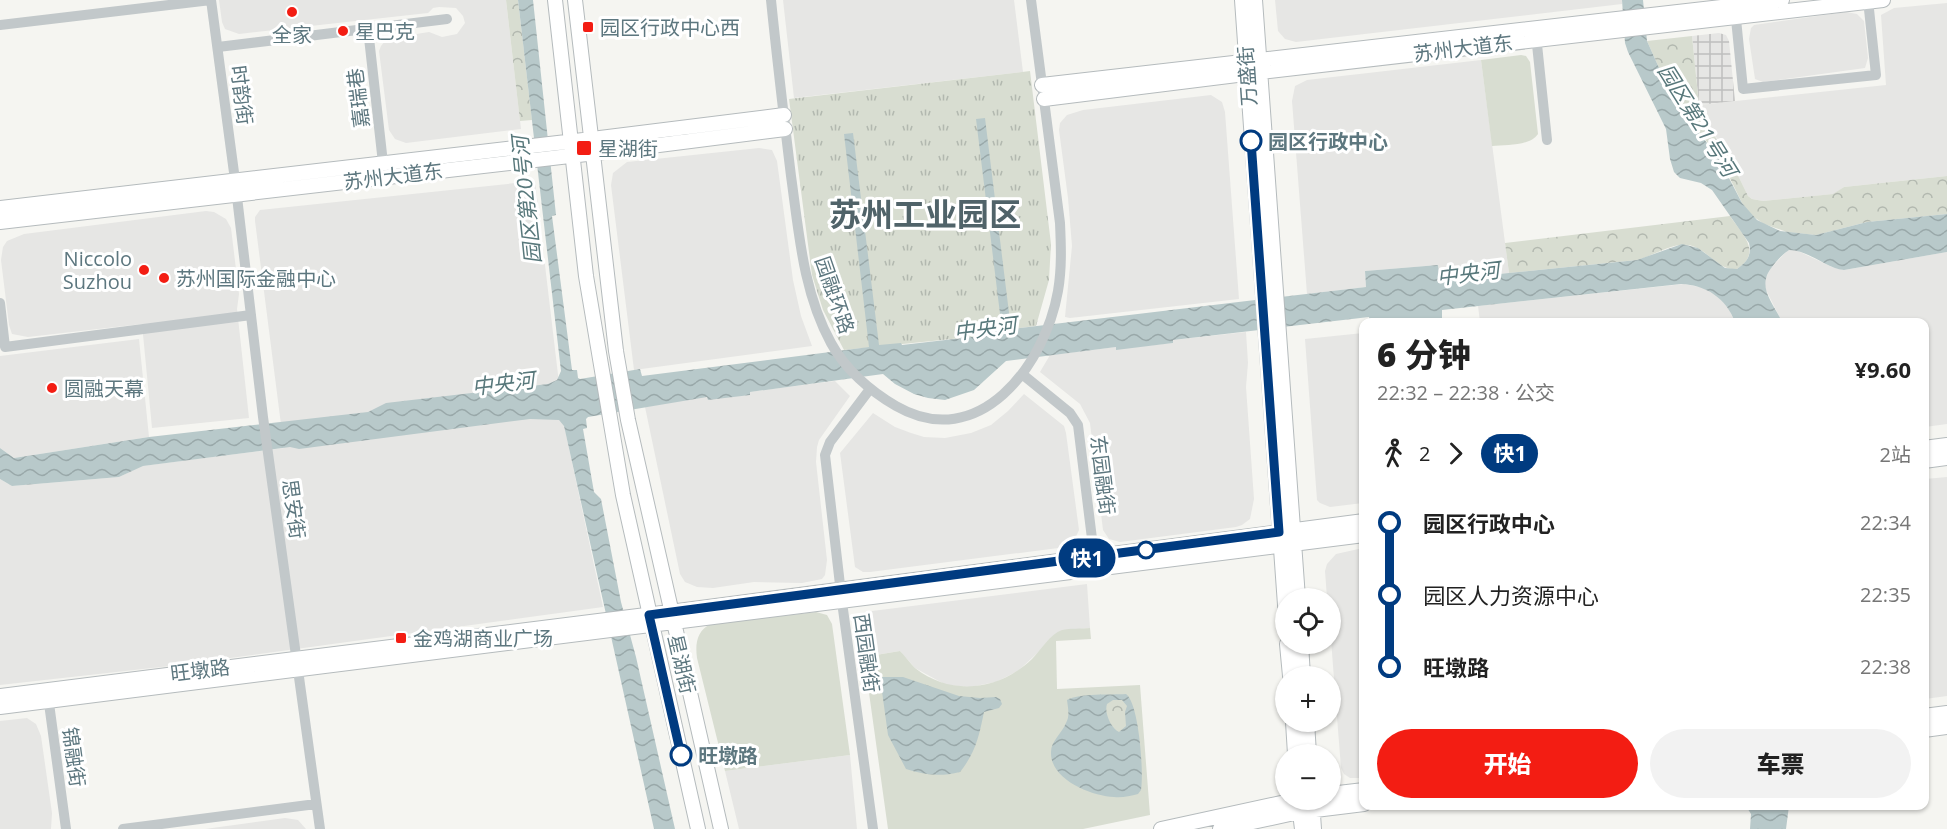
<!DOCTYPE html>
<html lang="zh">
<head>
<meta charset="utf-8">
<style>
  body { margin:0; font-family:"Open Sans","Noto Sans SC",sans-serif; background:#f2f2f2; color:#222; height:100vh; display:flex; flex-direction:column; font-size:22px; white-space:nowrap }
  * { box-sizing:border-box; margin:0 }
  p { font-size:20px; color:#767676 }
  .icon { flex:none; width:33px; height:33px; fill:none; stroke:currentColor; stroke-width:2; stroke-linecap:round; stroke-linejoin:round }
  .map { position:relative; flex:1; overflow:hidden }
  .side { position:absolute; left:1359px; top:318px; width:570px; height:492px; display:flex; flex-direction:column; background:#fff; border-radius:12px; box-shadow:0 2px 4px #0004 }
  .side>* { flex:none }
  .badge { padding:0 12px; border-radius:20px; font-size:21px; line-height:39px }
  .fabs { position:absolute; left:1275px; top:588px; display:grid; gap:12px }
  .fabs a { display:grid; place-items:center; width:66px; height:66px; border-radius:50%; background:#fff; box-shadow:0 2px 4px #0004; font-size:30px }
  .map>.badge { position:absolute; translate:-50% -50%; box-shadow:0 0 0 3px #fff }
  .legs { display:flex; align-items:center; gap:9px; height:66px; padding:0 18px; font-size:20px }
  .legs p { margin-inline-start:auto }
  .overview { display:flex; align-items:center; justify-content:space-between; height:102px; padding:0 18px }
  h1 { font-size:33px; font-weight:800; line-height:45px }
  .cta { display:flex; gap:12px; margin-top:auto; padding:12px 18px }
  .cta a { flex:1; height:69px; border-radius:36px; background:#f31d13; color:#fff; font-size:24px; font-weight:800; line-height:69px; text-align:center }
  .cta a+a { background:#f2f2f2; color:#222 }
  ul { padding:0 18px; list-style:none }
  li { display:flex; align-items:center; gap:21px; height:72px; font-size:22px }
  li i { display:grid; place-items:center; width:9px; height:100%; margin:0 8px; background:currentColor }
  li i::after { content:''; width:15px; height:15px; margin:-8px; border:4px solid; border-radius:50%; background:#fff }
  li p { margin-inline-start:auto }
  li:first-child i { background:linear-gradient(#0000 50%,currentColor 0) }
  li:last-child i { background:linear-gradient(currentColor 50%,#0000 0) }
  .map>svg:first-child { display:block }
  .built { fill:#e6e6e4 }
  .industrial { fill:url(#industrial-grid) }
  .grass { fill:#d8ddd1 }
  .forest { fill:url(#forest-crowns) }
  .park { fill:url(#park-tufts) }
  .water { fill:url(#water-waves); fill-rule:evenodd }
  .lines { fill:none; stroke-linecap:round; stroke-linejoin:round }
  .major-casing { stroke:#b5bbbd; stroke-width:16 }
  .minor { stroke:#c2c8ca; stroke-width:10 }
  .major { stroke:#fff; stroke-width:14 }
  .line-1-casing { stroke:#fff; stroke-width:14 }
  .line-1 { stroke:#003b80; stroke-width:9 }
  .poi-dot { fill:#f31d13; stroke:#fff; stroke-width:2 }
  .stop-1-dot { fill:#fff; stroke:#003b80; stroke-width:3 }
  .labels { text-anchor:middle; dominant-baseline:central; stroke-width:6; stroke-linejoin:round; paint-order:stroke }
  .poi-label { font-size:20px; fill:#5d777f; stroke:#fff; text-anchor:start }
  .street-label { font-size:20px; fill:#5d777f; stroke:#fff }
  .stop-label { font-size:20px; font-weight:bold; fill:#5d777f; stroke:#fff; text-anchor:start }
  .water-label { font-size:21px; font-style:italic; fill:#58787b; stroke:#fff }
  .town-label { font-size:32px; font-weight:bold; fill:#506369; stroke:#fff }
</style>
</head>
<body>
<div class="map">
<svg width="1947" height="829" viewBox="0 0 1947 829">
  <defs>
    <pattern id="industrial-grid" width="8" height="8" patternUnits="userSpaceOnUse" patternTransform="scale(1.5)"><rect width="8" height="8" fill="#e6e6e4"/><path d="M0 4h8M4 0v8" fill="none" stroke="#bebfbe"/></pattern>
    <pattern id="forest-crowns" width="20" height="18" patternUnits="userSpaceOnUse" patternTransform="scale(1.5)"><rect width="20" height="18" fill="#d8ddd1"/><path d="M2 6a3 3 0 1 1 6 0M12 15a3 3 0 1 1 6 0" fill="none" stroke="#b2b8af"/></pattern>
    <pattern id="park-tufts" width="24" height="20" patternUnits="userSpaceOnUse" patternTransform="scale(1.5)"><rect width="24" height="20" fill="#d8ddd1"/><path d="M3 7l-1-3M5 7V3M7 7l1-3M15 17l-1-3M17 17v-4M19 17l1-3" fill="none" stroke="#b2b8af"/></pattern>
    <pattern id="water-waves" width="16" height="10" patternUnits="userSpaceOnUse" patternTransform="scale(1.5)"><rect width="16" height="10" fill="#b8c9ca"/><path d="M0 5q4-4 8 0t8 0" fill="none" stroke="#99a8a9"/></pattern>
  </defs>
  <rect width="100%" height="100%" fill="#f5f5f1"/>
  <path class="built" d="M219,0H506L521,129L406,143L395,139L389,130L379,51L381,46L385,41L391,38L429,32L442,37L457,34L465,23L463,16L456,8L439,7L433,8L428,13L239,34L225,29L222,22Z
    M783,0H1014L1023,72L794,98Z
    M1275,0H1622V4L1296,42L1285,39L1278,31Z
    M1947,3V176L1844,187L1834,194L1763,201L1752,199L1748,196L1722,144L1698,116L1697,108L1699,105L1886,85L1881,15L1894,8Z
    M1846,12L1857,14L1864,21L1868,58L1865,68L1763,82L1755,79L1749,39L1751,28L1754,25Z
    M1481,60L1509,273L1440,280L1438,265L1365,271L1366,287L1307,294L1292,101L1295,86L1307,80Z
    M1211,95L1222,102L1225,112L1239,299L1070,318L1065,317L1072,246L1068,198L1059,130L1060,123L1067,115L1083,110Z
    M759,148L772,150L777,161L793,280L801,316L812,346L634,370L611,185L613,173L627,162Z
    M535,181L564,425L603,607L179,665L0,685V479L12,486L119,477L142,466L284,448L255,221V217L260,210Z
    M206,211L214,212L226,219L231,228L239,294L237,309L249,418L152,428L142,324L28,337L12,334L9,325L1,260L3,247L7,241L24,234Z
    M1788,250H1796L1832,267L1844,270L1947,252V424L1925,427L1924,322H1782L1766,290L1764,281L1771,268Z
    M1684,284L1704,288L1716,295L1728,307L1735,322H1480L1478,306Z
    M1246,332L1248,363L1246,387L1254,499L1250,519L1242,525L1236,527L1120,542L1109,539L1103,530L1090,423L1080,404L1040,372L1050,355L1116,347V349L1173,343V340Z
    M1363,333V503L1330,507L1320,503L1317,500L1305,339Z
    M139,339L149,437L14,458L0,448V356Z
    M835,381L850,396L819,440L817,447L816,462L827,560L825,575L822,579L802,583L754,582L713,588L697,587L685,582L680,574L645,407L707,396L750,395L749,392Z
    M1024,394L1064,426L1066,433L1079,530L1073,543L1066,547L870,572H863L855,567L840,453L873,413L895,427L911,433L924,437L945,438L971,433L991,425L1008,411Z
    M1947,477V696L1925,699V479Z
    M1363,548L1364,778H1350L1344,774L1341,768L1331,640L1330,598H1327L1325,571L1327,564L1336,554Z
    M1087,584L1090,628L1061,631L1018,671L996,682L970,687L946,685L915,668L900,651L864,657L859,618L860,614L864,612Z
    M27,718L36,724L41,736L52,813L51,829H0V721Z
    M850,755L857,829H739L725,771Z
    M285,818L298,820L306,829H205Z"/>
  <path class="industrial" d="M1719,33L1726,35L1729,41L1735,101L1699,105L1692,36Z"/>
  <path class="grass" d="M1521,55L1526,56L1530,62L1538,134C1530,146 1506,145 1492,146L1481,60Z
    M816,612L827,615L832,624L850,755L725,771L697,658C695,644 697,630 711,624Z
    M1090,628L1091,639L1056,641L1057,689L1140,685L1150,815L1083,829H888L864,657L900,651C905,656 910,663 915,668C952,697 1000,690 1032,659C1041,650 1050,634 1062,630C1070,628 1081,629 1090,628Z"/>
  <path class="forest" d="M506,0H518L532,120L520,121Z
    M1692,36L1699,105L1697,108L1698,116L1725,149L1748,196L1752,199L1763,201L1833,194L1844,187L1947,176V214L1867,222L1816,235L1787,232L1764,224L1751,215L1742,203L1725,168L1708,143L1684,115L1664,79L1647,41Z
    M1730,216C1742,234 1763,252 1737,269C1718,272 1706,246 1687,245C1672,243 1653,256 1637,260L1509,273L1505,243Z
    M1113,700H1122L1127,706L1125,712L1126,726L1119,732C1111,728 1104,713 1107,704Z"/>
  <path class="park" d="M1030,71L1051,244L1049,280L1036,326L981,333V336L844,350L823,310L812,275L789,99Z"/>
  <path class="water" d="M518,0H533L556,215L552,216L572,370H577L578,378L580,379L640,369L642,376L869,347L844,134L853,133L879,345L901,343L902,345L980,336L981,333L1002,330L976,119L985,118L1011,329L1366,287L1365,271L1438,265L1440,280L1637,260L1682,244L1698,248L1725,268L1737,269C1747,262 1752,255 1749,243L1712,190L1701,183L1680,178L1674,172L1670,159L1666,129L1628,52L1625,43L1622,0H1643L1647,41L1664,79L1684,115L1717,155L1742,203L1757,220L1780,231L1816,235L1867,222L1947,214V252L1844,270C1825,268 1809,250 1789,250C1783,254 1777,260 1772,267C1756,287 1773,302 1782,322H1735C1726,298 1706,285 1681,284L1442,310V322H1370L1369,317L1173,340V343L1116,350V347L1006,361L974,390L945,400L928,398L914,394L895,384L883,374L750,392V395L708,400L707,397L588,417L586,419L587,428L583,429L594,492L601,499L621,602L636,657L675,829H654L564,426L559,420L530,419L299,449L290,447L143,466L119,477L12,486L0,479V448L14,458L149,437L368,412L386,403L548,384L557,380L561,371Z
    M880,677H903L959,696L980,698L996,697L1000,699L1002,704L999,708L984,712C979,736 976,752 960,772C940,777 925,775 906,769L888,735Z
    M1126,694C1139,703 1144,773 1141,790L1138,794C1130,796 1122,798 1114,797C1092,796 1050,780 1051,752C1051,741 1062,733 1066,723C1070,716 1068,708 1067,700C1079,693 1111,695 1126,694ZM1113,700H1122L1127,706L1125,712L1126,726L1119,732C1111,728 1104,713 1107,704Z
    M1746,806H1789L1786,829H1750L1751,814Z"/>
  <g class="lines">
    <g class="major-casing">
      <path id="major" d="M555,0L586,276L623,495L698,829
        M575,0L616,351L628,420L721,829
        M1242,0L1286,619
        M1255,0L1298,598
        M1042,85L1782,0
        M1044,99L1261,72L1883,0
        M0,208L592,139L784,115
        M0,222L604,152L785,129
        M1924,448L1947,445
        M1924,461L1947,458
        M1287,644L1290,676
        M1301,644L1303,676
        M0,696L670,612L1364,521
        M0,707L1364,535
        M1924,716L1947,713
        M1293,722L1295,754
        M1307,722L1309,754
        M1924,730L1947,727
        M1330,794L1364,790
        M1312,800L1314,829
        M1299,805L1302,829
        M1161,829L1295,800
        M1220,829L1299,812L1364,804"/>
    </g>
    <path class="minor" d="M211,0L235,180L263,417L320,829
      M771,0C777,59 784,118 791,176C799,233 803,292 831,343C845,369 870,391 896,406C979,454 1045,365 1058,291C1062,268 1061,245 1060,223L1031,0
      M1735,9L1743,89L1876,75L1868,0
      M0,25L211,0
      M368,29L383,163
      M1536,35L1547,140
      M218,47L447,19
      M0,303L5,347L251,315
      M1022,374L1070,413L1078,425L1095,563
      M870,389L830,442L825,455L842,602L873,829
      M48,696L66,829
      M123,829L316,804"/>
    <use href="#major" class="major"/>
  </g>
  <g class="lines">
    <g class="line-1-casing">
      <path id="line-1" d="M681,755L649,615L1279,532L1251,141"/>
    </g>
    <use href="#line-1" class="line-1"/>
  </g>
  <g class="poi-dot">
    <circle cx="292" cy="12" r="6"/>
    <rect x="582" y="21" width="12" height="12" rx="3"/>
    <circle cx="343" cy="31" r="6"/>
    <rect x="576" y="140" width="16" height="16" rx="3"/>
    <circle cx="144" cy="270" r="6"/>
    <circle cx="164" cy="278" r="6"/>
    <circle cx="52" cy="388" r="6"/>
    <rect x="395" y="632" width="12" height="12" rx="3"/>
  </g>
  <g class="stop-1-dot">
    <circle cx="1251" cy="141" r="10"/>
    <circle cx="1146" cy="550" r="8"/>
    <circle cx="681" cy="755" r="10"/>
  </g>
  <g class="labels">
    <g class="poi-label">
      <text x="600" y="27">园区行政中心西</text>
      <text x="355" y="31">星巴克</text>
      <text x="292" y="34" text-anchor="middle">全家</text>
      <text x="598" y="148">星湖街</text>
      <text x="132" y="258" text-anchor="end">Niccolo<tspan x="132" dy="23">Suzhou</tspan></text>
      <text x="176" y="278">苏州国际金融中心</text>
      <text x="64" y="388">圆融天幕</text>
      <text x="413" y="638">金鸡湖商业广场</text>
    </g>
    <g class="street-label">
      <text transform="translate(1463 48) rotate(-7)">苏州大道东</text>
      <text transform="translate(1247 76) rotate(-94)">万盛街</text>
      <text transform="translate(242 95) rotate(83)">时韵街</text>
      <text transform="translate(358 98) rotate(-97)">嘉瑞巷</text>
      <text transform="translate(393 176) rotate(-7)">苏州大道东</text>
      <text transform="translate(835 295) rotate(71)">园融环路</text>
      <text transform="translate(1103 475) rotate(83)">东园融街</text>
      <text transform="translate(294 509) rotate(82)">思安街</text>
      <text transform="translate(867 653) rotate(82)">西园融街</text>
      <text transform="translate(682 664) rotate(77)">星湖街</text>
      <text transform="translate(200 670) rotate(-7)">旺墩路</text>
      <text transform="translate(74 757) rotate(82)">锦融街</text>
    </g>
    <g class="stop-label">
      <text x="1268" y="141">园区行政中心</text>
      <text x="698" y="755">旺墩路</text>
    </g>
    <g class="water-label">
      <text transform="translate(1698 120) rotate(58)">园区第21号河</text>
      <text transform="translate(526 200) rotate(-96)">园区第20号河</text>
      <text transform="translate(1468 273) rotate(-7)">中央河</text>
      <text transform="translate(985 328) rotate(-7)">中央河</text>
      <text transform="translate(503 383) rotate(-7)">中央河</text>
    </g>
    <g class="town-label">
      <text x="925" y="213">苏州工业园区</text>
    </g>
  </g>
</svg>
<div class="fabs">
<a><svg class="icon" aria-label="locate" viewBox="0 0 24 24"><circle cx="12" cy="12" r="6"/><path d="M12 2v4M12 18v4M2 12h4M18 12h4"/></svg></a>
<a>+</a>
<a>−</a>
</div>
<b class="badge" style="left:1087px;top:558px;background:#003b80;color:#fff">快1</b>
<section class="side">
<div class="overview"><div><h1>6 分钟</h1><p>22:32 – 22:38 · 公交</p></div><b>¥9.60</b></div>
<div class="legs"><svg class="icon" aria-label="walk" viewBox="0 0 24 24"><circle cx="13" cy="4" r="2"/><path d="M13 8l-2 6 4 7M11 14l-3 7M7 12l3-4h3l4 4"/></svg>2<svg class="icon" aria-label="forward" viewBox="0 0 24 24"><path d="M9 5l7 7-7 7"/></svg><b class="badge" style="background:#003b80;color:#fff">快1</b><p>2站</p></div>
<ul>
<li><i style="color:#003b80"></i><b>园区行政中心</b><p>22:34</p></li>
<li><i style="color:#003b80"></i><span>园区人力资源中心</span><p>22:35</p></li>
<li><i style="color:#003b80"></i><b>旺墩路</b><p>22:38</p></li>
</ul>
<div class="cta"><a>开始</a><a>车票</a></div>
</section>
</div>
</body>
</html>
